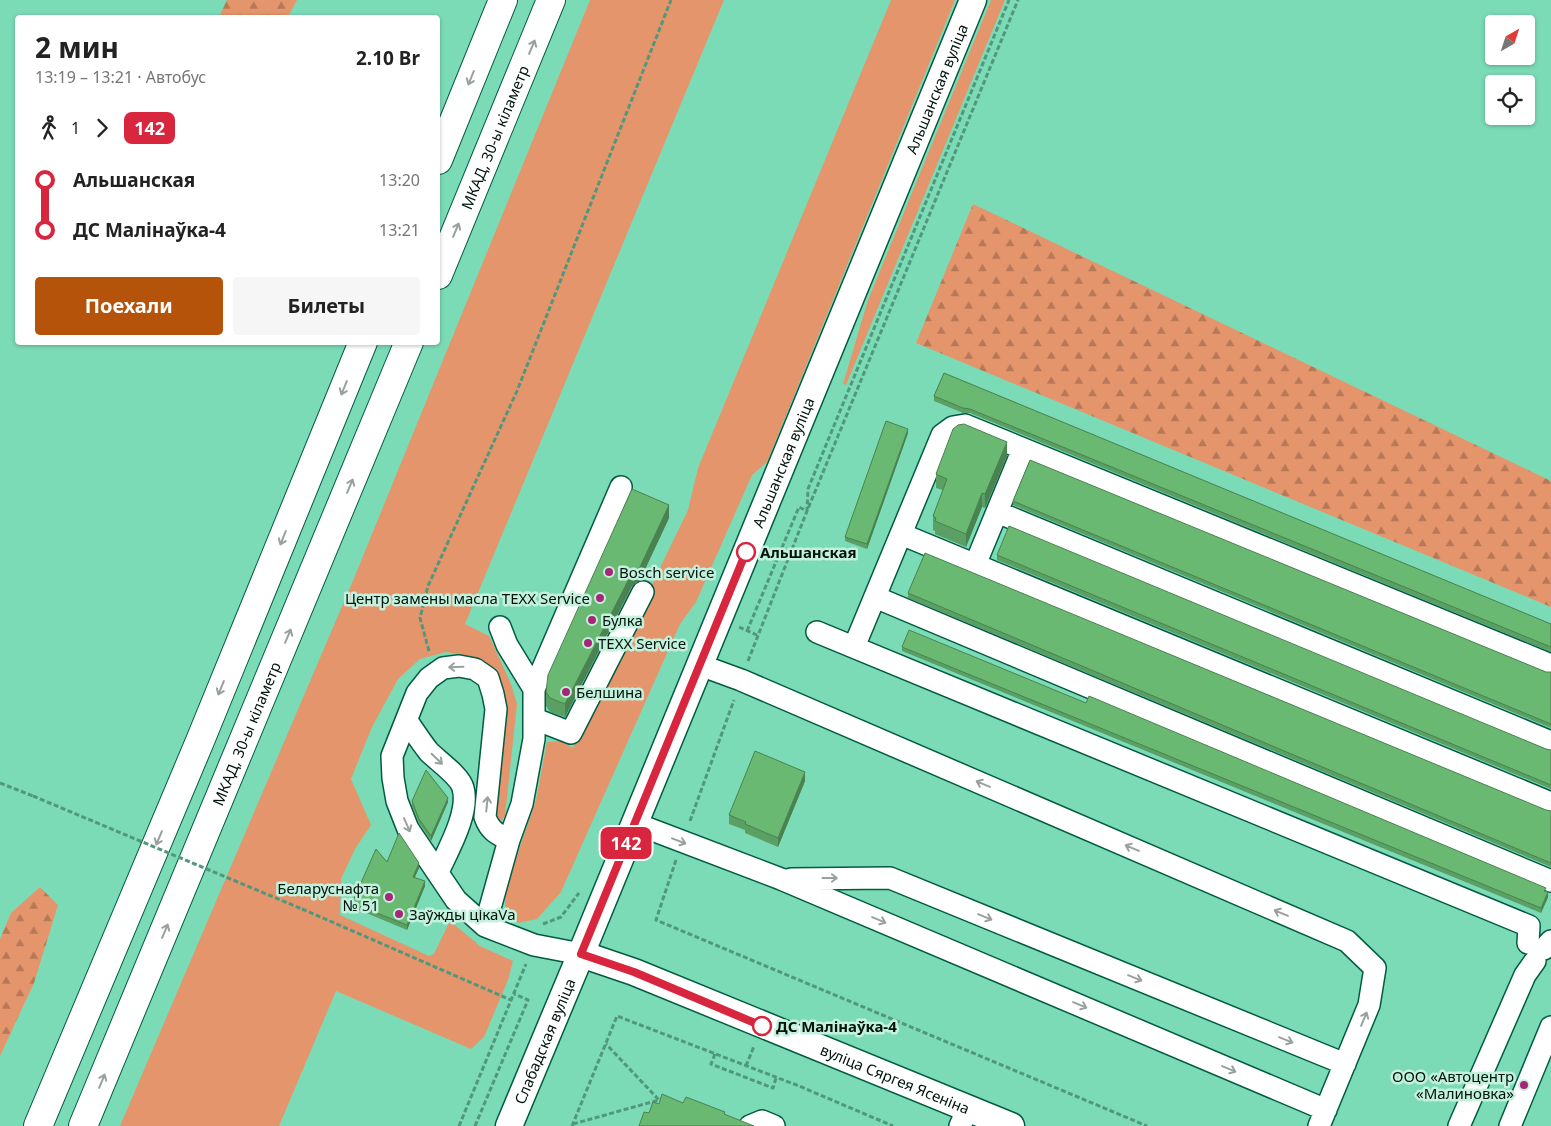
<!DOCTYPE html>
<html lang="ru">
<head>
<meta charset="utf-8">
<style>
  body { margin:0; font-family:"Noto Sans",sans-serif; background:#f6f6f6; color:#222; height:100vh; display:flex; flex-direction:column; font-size:19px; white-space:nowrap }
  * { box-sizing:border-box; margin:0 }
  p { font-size:16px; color:#767676 }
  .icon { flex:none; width:28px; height:28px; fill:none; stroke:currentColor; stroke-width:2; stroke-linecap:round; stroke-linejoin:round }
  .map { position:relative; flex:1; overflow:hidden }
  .panel { position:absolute; left:15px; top:15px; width:425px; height:330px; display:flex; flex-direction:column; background:#fff; border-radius:5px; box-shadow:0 1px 4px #0004 }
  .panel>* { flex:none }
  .badge { padding:0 10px; border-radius:8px; font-size:18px; line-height:32px }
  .needle { width:32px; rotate:39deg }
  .buttons { position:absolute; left:1485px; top:15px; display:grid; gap:10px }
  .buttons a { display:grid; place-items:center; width:50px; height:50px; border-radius:5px; background:#fff; box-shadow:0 1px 4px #0004; font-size:25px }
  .map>.badge { position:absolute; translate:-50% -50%; box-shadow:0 0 0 2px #fff }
  .legs { display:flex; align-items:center; gap:8px; height:55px; padding:0 20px; font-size:16px }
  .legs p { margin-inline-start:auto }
  .summary { display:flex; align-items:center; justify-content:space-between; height:85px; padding:0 20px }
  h1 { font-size:28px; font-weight:700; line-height:38px }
  .cta { display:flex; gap:10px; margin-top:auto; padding:10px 20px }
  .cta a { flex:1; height:58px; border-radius:5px; background:#b45309; color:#fff; font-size:20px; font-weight:700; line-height:58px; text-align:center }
  .cta a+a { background:#f6f6f6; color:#222 }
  ul { padding:0 20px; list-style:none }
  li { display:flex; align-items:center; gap:18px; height:50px; font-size:19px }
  li i { display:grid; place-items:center; width:8px; height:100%; margin:0 6px; background:currentColor }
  li i::after { content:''; width:12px; height:12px; margin:-6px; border:4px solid; border-radius:50%; background:#fff }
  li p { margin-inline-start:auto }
  li:first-child i { background:linear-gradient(#0000 50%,currentColor 0) }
  li:last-child i { background:linear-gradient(currentColor 50%,#0000 0) }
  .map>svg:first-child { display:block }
  .green { fill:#e5956c }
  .forest { fill:url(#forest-firs) }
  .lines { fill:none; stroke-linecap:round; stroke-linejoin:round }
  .minor-casing { stroke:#025b43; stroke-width:24 }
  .major-casing { stroke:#025b43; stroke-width:29 }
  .highway-casing { stroke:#025b43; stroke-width:30 }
  .path { stroke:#51977c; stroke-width:3; stroke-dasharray:5 2.5; stroke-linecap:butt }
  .minor { stroke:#fff; stroke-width:21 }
  .major { stroke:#fff; stroke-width:26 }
  .highway { stroke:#fff; stroke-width:28 }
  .path-bridge { stroke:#51977c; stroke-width:3; stroke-dasharray:5 2.5; stroke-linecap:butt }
  .wall { fill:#5a9f63 }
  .shaded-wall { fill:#4a8250 }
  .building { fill:#69b973; stroke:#4a8250 }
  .oneway { stroke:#99a19e }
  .line-1-casing { stroke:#fff; stroke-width:11 }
  .line-1 { stroke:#d7263d; stroke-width:8 }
  .stop-1-dot { fill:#fff; stroke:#d7263d; stroke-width:2.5 }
  .poi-dot { fill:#a62677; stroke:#c4f1de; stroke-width:2 }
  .labels { text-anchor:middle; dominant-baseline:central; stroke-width:5; stroke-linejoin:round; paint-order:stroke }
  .street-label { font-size:15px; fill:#01140c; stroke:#c4f1de }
  .stop-label { font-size:15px; font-weight:bold; fill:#01140c; stroke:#c4f1de; text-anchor:start }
  .poi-label { font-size:15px; fill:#01140c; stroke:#c4f1de; text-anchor:start }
</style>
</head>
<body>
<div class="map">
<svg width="1551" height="1126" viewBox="0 0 1551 1126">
  <defs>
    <pattern id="forest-firs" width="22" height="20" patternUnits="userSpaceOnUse" patternTransform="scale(1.25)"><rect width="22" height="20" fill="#e5956c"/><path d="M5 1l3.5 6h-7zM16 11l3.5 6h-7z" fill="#b77857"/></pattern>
  </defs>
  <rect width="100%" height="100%" fill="#7bdbb6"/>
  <path class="green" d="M590,0H724L465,624L489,636L511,684L517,704L505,816L498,824L494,818L496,783L481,662L464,655L446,652L420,659L398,679L372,727L351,779L371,825L355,849L341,879L340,915L429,956L434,954L450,921L480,946L513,961L508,980L484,1037L471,1049L336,991L279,1126H120L352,583Z
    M891,0H955L767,462L752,475L696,602L680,624L561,892L537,919L518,923L506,913L504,894L536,800L547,742L561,741L573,748L688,510L698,468Z
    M991,0H1005L846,385L843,384L868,300Z"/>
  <path class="forest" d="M227,0H297L288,17H219Z
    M973,204L1551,481V607L916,343Z
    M40,887L58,905L34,983L0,1056V939L11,913Z"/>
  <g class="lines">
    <g class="minor-casing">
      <path id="minor" d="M997,512L1551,742
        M901,534L1551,803
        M975,565L1023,449
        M875,597L1551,881
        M500,627L507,645L534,689V739L522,804L509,840L485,926L534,945L581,954
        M817,632L1529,926L1528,943
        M854,647L942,435L953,427L965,425L1551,665
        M700,665L741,680L1347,941L1375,968L1369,1005L1319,1126
        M534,689L621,487
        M535,719L571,733L643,592
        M407,721C414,731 421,742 429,752C438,761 460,776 463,788C470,812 448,850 438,872
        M634,823L781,879L1326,1110
        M791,879L890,878L1345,1064
        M485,926L456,900L408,829L397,801L393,778L392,756L417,693L429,678L443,668L459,666L475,669L488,678L493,694L496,709L485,817C490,831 497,834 509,840
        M1544,949L1551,941
        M750,1126L762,1121L774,1126
        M960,1126L968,1108
        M1459,1126L1525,975L1535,961
        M1510,1126L1551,1027"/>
    </g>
    <g class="major-casing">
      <g id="major">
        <path id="s1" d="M581,954L634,972L1011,1126"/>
        <path id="s2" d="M509,1126L581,954L973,0"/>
      </g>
    </g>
    <g class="highway-casing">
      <g id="highway">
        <path d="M438,160L503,0"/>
        <path id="s3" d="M438,275L551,0"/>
        <path d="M38,1126L200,741L363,342"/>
        <path id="s4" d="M83,1126L409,342"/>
      </g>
    </g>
    <path class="path" d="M739,627L757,635
      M747,631L799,507L807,511L808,489L1009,0
      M429,651L420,618L428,586L517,391L671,0
      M748,661L807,511L1018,0
      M0,783L33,796
      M690,821L734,700
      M676,860L656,920L1147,1126
      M302,909L511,1000
      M543,924L561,917L579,893
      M715,1054L711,1064L773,1088L776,1078
      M746,1066L754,1046
      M573,1124L659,1100L606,1044
      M459,1126L526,964
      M475,1126L528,1000L514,994
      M572,1126L617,1016L799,1086L893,1126"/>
    <use href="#minor" class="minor"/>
    <use href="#major" class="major"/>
    <use href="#highway" class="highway"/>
    <path class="path-bridge" d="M33,796L302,909"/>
  </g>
  <path class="wall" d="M944,373L1551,624V652L970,413H963L934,401V396Z
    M908,433L867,549L845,541V537Z
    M1007,456L985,508L982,507L966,547L935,534V531L933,530V516L943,490L936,488V474Z
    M1013,501L1546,672H1551V728L1013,505Z
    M669,518L640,580L632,586L565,717L550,712L546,706V692Z
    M997,555L1546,749L1551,750V789L997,560Z
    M908,593L1546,810L1551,811V867L908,598Z
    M902,647L1086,703L1546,892L1548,897L1541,913L902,651Z
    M805,781L778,847L745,833V830L729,824V815Z
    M412,801L448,802L431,841L419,823L412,806Z
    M387,862L419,868L415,877L425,886L407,930L352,907V903Z"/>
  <path class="shaded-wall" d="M908,429V433L867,549V544Z
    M1007,442V456L985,508V494Z
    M982,493V507L966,547V534Z
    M669,505V518L640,580L632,586L565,717V704L632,573Z
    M805,772V781L778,847V838Z
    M448,798V802L431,841V836Z
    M419,863V868L413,881V877Z
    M425,881V886L407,930V925Z
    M1548,892V897L1541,913V908Z"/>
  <path class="building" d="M944,373L1551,624V647L970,409L963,408L934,396Z
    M886,421L908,429L867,544L845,537Z
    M964,424L1007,442L985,494L982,493L966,534L935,521L936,518L933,516L947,479L936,474L953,429L958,425Z
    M1030,460L1546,672H1551V724L1013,501Z
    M632,489L669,505L640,567L632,573L565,704L550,698L546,692L548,675Z
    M1009,526L1546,749L1551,750V785L997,555Z
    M925,553L1546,810L1551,811V863L908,593Z
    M909,630L1086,703L1089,696L1546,888L1544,891L1548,892L1541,908L902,647Z
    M755,751L805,772L778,838L745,824L746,822L729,815Z
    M426,770L448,798L431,836L419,819L412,801Z
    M399,833L419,863L413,877L425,881L407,925L352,903L376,849L387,862Z
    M662,1094L683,1103L686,1097L725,1112L724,1114L754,1126H639L644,1112L649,1113L653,1102L659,1104Z"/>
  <defs><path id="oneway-shaft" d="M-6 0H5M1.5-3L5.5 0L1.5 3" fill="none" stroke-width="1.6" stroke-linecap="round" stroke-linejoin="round" transform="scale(1.25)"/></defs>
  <g class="oneway">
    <use href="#oneway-shaft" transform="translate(532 47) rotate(-67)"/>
    <use href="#oneway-shaft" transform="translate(471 78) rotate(112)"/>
    <use href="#oneway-shaft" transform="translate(456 230) rotate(-67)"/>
    <use href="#oneway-shaft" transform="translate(344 388) rotate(112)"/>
    <use href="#oneway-shaft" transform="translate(350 486) rotate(-67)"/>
    <use href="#oneway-shaft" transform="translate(283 538) rotate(112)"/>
    <use href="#oneway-shaft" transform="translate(288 636) rotate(-67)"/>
    <use href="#oneway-shaft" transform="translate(456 667) rotate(178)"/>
    <use href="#oneway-shaft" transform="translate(221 688) rotate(112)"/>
    <use href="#oneway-shaft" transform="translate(437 759) rotate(44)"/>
    <use href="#oneway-shaft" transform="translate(983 784) rotate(-157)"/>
    <use href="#oneway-shaft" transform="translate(487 804) rotate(-84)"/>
    <use href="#oneway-shaft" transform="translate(407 825) rotate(66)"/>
    <use href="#oneway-shaft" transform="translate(159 838) rotate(113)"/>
    <use href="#oneway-shaft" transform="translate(679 841) rotate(21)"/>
    <use href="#oneway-shaft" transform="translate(1132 848) rotate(-157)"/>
    <use href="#oneway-shaft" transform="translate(830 878)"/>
    <use href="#oneway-shaft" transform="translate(1281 913) rotate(-157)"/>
    <use href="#oneway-shaft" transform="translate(985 917) rotate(22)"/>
    <use href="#oneway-shaft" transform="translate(879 920) rotate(23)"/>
    <use href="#oneway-shaft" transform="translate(165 931) rotate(-67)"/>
    <use href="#oneway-shaft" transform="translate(1135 978) rotate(22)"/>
    <use href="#oneway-shaft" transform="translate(1080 1005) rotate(23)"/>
    <use href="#oneway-shaft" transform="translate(1364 1019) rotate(-67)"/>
    <use href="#oneway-shaft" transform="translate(1286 1040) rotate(22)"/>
    <use href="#oneway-shaft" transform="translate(1229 1069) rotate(23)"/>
    <use href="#oneway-shaft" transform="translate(102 1081) rotate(-67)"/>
  </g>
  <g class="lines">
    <g class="line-1-casing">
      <path id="line-1" d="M746,552L581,954L634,972L762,1026"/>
    </g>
    <use href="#line-1" class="line-1"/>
  </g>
  <g class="stop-1-dot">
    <circle cx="746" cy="552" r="9"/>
    <circle cx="762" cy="1026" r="9"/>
  </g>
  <g class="poi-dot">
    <circle cx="609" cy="572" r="5"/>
    <circle cx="600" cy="598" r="5"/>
    <circle cx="592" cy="620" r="5"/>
    <circle cx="588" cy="643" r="5"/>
    <circle cx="566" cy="692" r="5"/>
    <circle cx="389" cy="897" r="5"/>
    <circle cx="399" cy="914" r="5"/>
    <circle cx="1524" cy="1085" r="5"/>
  </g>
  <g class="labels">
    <g class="street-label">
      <text stroke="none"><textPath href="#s2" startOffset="1122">Альшанская вуліца</textPath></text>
      <text stroke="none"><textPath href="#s3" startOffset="149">МКАД, 30-ы кіламетр</textPath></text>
      <text stroke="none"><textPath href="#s2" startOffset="718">Альшанская вуліца</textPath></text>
      <text stroke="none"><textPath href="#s4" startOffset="425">МКАД, 30-ы кіламетр</textPath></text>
      <text stroke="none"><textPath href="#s2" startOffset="92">Слабадская вуліца</textPath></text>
      <text stroke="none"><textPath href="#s1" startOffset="338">вуліца Сяргея Ясеніна</textPath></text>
    </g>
    <g class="stop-label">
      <text x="760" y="552">Альшанская</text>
      <text x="776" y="1026">ДС Малінаўка-4</text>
    </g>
    <g class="poi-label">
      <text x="619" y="572">Bosch service</text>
      <text x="590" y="598" text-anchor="end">Центр замены масла TEXX Service</text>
      <text x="602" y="620">Булка</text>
      <text x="598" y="643">TEXX Service</text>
      <text x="576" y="692">Белшина</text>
      <text x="379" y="888" text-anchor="end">Беларуснафта<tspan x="379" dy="17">№ 51</tspan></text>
      <text x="409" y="914">Заўжды цікаVа</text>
      <text x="1514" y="1076" text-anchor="end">ООО «Автоцентр<tspan x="1514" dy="17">«Малиновка»</tspan></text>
    </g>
  </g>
</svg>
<div class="buttons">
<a><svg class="needle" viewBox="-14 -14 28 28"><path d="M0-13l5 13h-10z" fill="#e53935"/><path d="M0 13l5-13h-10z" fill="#767676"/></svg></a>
<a><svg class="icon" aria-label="locate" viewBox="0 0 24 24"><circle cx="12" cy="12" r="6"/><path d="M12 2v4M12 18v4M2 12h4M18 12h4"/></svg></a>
</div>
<b class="badge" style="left:626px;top:843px;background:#d7263d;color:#fff">142</b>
<section class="panel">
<div class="summary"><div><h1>2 мин</h1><p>13:19 – 13:21 · Автобус</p></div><b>2.10 Br</b></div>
<div class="legs"><svg class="icon" aria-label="walk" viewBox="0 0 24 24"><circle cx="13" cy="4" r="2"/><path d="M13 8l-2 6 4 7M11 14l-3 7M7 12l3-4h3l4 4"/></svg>1<svg class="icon" aria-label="forward" viewBox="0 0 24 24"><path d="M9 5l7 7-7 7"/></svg><b class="badge" style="background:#d7263d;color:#fff">142</b></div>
<ul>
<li><i style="color:#d7263d"></i><b>Альшанская</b><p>13:20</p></li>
<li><i style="color:#d7263d"></i><b>ДС Малінаўка-4</b><p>13:21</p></li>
</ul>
<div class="cta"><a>Поехали</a><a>Билеты</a></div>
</section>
</div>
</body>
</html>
